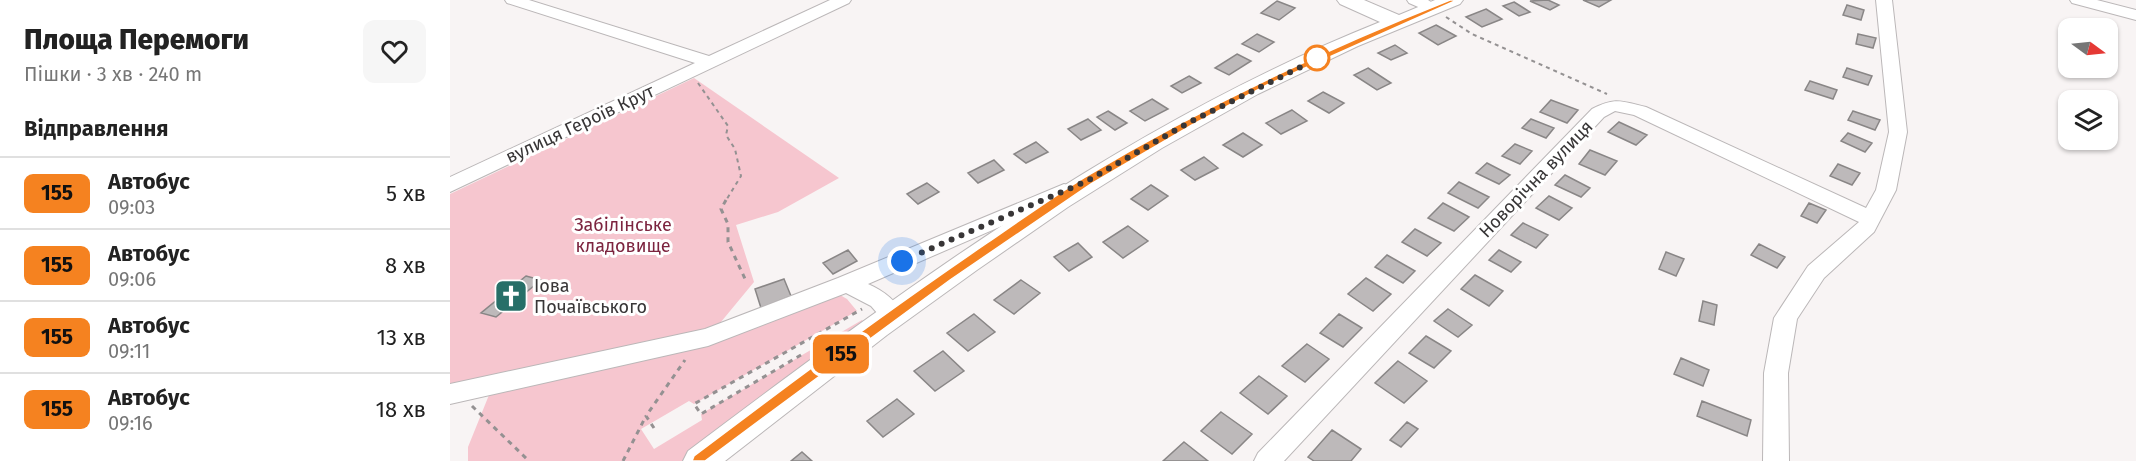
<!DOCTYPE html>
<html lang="uk">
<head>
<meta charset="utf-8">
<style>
  body { margin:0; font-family:"Fira Sans",sans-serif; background:#f6f6f6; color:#222; height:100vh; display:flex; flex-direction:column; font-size:22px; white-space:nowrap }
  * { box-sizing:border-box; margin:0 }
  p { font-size:20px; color:#767676 }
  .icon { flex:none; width:33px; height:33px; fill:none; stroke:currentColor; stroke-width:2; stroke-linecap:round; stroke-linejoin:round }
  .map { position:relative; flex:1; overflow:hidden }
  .panel { display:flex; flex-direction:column; background:#fff; width:450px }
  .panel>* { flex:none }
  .badge { padding:0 12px; border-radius:9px; font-size:21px; line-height:39px }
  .needle { width:39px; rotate:105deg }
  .fabs { position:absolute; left:1608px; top:18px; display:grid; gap:12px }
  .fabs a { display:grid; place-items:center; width:60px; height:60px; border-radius:12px; background:#fff; box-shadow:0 2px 4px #0004; font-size:30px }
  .you { position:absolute; width:30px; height:30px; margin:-15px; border:4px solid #fff; border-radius:50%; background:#1a73e8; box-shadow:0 0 0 9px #1a73e833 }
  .map>.badge { position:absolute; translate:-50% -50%; box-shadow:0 0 0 3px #fff }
  h2 { padding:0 24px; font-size:22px; line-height:54px }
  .round { display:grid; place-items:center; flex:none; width:63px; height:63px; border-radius:12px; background:#f6f6f6 }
  .head { display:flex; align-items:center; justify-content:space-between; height:102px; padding:0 24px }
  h1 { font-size:28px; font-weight:800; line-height:45px }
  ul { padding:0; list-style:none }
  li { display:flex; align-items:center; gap:18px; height:72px; padding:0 24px; border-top:2px solid #e0e0e0 }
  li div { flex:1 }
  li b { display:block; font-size:22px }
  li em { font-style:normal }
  li .badge { min-width:66px; font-weight:700; text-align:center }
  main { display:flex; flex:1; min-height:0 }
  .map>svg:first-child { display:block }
  .green { fill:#f6c6cf }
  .building { fill:#bdb9ba; stroke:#898686; stroke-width:1.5 }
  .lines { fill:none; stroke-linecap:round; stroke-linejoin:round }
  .minor-casing { stroke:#bbb7b8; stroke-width:2 }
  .major-casing { stroke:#bbb7b8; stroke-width:2 }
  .path-far1 { stroke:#949192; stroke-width:2; stroke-dasharray:4 4; stroke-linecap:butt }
  .path { stroke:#949192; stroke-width:3; stroke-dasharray:5 5; stroke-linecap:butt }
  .minor { fill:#fff; fill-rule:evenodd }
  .major { fill:#fff; fill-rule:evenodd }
  .line { fill:#f58220; stroke:#fff; stroke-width:1.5 }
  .walk { stroke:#383637; stroke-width:6; stroke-dasharray:0 10.8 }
  .stop-dot { fill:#fff; stroke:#f58220; stroke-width:3 }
  .labels { text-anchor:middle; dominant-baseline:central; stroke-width:6; stroke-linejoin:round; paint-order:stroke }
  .street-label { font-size:18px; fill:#383637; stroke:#fff }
  .park-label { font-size:18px; fill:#7c243f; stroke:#fff }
  .poi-label { font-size:18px; fill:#383637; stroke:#fff; text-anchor:start }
</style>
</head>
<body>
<main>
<section class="panel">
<div class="head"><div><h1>Площа Перемоги</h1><p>Пішки · 3 хв · 240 m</p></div><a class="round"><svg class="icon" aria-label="heart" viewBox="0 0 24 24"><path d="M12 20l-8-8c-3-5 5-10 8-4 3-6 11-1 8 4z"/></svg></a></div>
<h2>Відправлення</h2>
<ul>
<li><span class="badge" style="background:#f58220;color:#111">155</span><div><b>Автобус</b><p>09:03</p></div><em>5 хв</em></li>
<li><span class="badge" style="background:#f58220;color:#111">155</span><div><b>Автобус</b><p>09:06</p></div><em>8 хв</em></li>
<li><span class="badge" style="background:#f58220;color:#111">155</span><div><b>Автобус</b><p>09:11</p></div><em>13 хв</em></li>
<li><span class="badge" style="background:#f58220;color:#111">155</span><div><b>Автобус</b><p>09:16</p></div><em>18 хв</em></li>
</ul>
</section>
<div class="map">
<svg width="1686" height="461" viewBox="0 0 1686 461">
  <rect width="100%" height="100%" fill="#f8f4f4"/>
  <path class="green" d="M244,78L389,178L328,212L286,225L304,282L266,328L0,386V194Z
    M390,295L397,299L407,311L244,404L239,401L191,429L204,449L252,420L251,414L412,320L416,325L237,461H18V447L39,395L244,348Z"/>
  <path class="building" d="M1098,0L1109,5L1100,10L1080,1Z
    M1133,0H1161L1149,7Z
    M827,1L845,8L829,20L811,13Z
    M1064,2L1080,12L1069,16L1053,6Z
    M1397,5L1414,10L1411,20L1393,15Z
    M1036,9L1052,19L1032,27L1016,17Z
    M986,25L1006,36L988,45L969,33Z
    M807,34L824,42L809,52L792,44Z
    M1408,34L1426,38L1423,48L1406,44Z
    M945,45L957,53L941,60L928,53Z
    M787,54L801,61L779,75L765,68Z
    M918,68L941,83L927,90L904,75Z
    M1397,68L1422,76L1418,85L1393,77Z
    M739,76L751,83L732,93L721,86Z
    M1360,81L1387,90L1383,99L1355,90Z
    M873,92L894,103L879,113L858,101Z
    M702,99L718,109L695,121L680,111Z
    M1101,100L1128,110L1117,123L1090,112Z
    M842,110L857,121L831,134L816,123Z
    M658,111L677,123L665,130L647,117Z
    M1403,111L1430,120L1425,130L1398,120Z
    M638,119L651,130L631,140L618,129Z
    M1081,119L1104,128L1096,138L1072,128Z
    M1169,122L1197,135L1186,145L1158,132Z
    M793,133L812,145L793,157L773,145Z
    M1398,133L1422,143L1415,152L1391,141Z
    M586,142L598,152L576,163L564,154Z
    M1065,144L1082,151L1070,164L1052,156Z
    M1140,150L1167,161L1155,175L1129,164Z
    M754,157L768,168L745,180L731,170Z
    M544,160L554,170L528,183L518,173Z
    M1037,163L1060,175L1049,184L1026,173Z
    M1388,164L1410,173L1402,185L1380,176Z
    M1115,175L1140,188L1131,197L1105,185Z
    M1009,182L1039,197L1028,208L998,193Z
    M477,183L489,192L468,204L457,194Z
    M701,185L718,196L698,210L681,199Z
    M1099,196L1122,208L1109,220L1086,208Z
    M993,203L1019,217L1004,231L978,218Z
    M1359,203L1376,210L1367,223L1351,216Z
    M1073,223L1098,235L1086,248L1061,235Z
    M678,226L698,241L673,258L653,242Z
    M965,229L991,243L977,256L952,242Z
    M628,243L642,257L619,271L604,257Z
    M1309,244L1335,257L1327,268L1301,255Z
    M398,250L407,261L383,274L373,263Z
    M1049,250L1071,262L1061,272L1039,260Z
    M1216,252L1234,259L1226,276L1209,269Z
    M937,255L965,271L953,283L925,267Z
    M1025,275L1053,291L1039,306L1011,289Z
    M76,276L91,280L46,317L31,313Z
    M916,278L941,294L923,311L898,294Z
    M334,279L341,296L311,308L305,289Z
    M571,280L590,293L564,314L544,300Z
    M1253,301L1267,305L1264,325L1249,321Z
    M998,309L1022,325L1008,337L984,321Z
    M524,314L545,332L518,351L497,333Z
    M889,314L912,328L893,347L870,333Z
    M976,336L1001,351L984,368L959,353Z
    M857,344L879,359L855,382L832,366Z
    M493,351L514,371L485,391L464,371Z
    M1231,358L1259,370L1253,386L1224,374Z
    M948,361L977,381L954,403L925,383Z
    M809,376L837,396L818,414L790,393Z
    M447,399L464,414L433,437L417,421Z
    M1252,401L1301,420L1297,436L1247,416Z
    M771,412L802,434L782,454L751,431Z
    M957,422L968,429L951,447L940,440Z
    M882,430L911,449L901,461H864L858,457Z
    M734,442L758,461H713Z
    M352,452L362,461H341Z"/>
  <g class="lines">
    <g class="minor-casing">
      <path id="minor" d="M55,0H79L259,56L380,0H401L399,3L0,192V177L245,63L57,3Z
        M957,0H978L990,8L982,13L959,3Z
        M1426,0H1442L1457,132L1446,190L1424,232L1374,278L1347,319L1338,373L1339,461H1313L1314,373L1324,318L1358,266L1409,222L1184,115L1165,111L1154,117L834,461H804L808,453L1142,109C1165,97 1171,101 1196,107L1416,208L1426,190L1439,132Z
        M1620,0H1647L1686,10V20L1622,3Z
        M614,184L621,186L624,191L621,196L418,284C434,291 446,300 454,316L451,322L443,325L435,322L421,306L396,293L258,346L0,404V384L255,329L388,278Z"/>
    </g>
    <g class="major-casing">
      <path id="major" d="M887,0H914L949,15L985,0H1013L1010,4L908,46L808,94L712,148L618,207L527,270L437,335L275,461H233L238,451C455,288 677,123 930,22L890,4Z"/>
    </g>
    <path class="path-far1" d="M996,17L1022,34L1157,94
      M248,83L278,126L276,135L285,149L291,176L275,202"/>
    <path class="path" d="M276,200L271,209L278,224V242L296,281
      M351,355L251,414L244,404L412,309
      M22,406L79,461
      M204,428L196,416L235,360
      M173,461L196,416"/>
    <use href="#minor" class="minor"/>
    <use href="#major" class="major"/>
  </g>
  <path class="line" d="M1000,0H1007L817,85L742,125L641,184L500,280L348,392L255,461H242L244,456C340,383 437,311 537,243C569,221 601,198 635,177C752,107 874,50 1000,0Z"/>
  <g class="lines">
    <path class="walk" d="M452,261L637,181L738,123L871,57L867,58"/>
  </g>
  <defs>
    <g id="church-square" transform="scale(1.725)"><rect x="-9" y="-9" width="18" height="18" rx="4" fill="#276f68" stroke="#fff"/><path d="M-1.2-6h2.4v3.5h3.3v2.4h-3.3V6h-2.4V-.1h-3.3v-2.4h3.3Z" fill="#fff"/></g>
  </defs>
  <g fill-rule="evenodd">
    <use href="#church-square" x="61" y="296"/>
  </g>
  <circle class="stop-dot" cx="867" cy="58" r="12"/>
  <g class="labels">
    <g class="street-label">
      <text transform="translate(130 124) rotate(-25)">вулиця Героїв Крут</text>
      <text transform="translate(1086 179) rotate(-46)">Новорічна вулиця</text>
    </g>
    <g class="park-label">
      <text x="173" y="225">Забілінське<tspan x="173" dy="21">кладовище</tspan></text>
    </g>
    <g class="poi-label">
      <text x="84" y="286">Іова<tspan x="84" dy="21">Почаївського</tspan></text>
    </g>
  </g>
</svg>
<div class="fabs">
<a><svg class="needle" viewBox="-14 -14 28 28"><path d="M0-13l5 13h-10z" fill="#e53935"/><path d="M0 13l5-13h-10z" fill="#767676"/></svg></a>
<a><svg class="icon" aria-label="layers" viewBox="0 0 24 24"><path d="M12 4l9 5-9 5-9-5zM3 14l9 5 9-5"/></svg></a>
</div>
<div class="you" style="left:452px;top:261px"></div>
<b class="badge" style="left:391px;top:354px;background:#f58220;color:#111">155</b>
</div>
</main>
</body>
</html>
